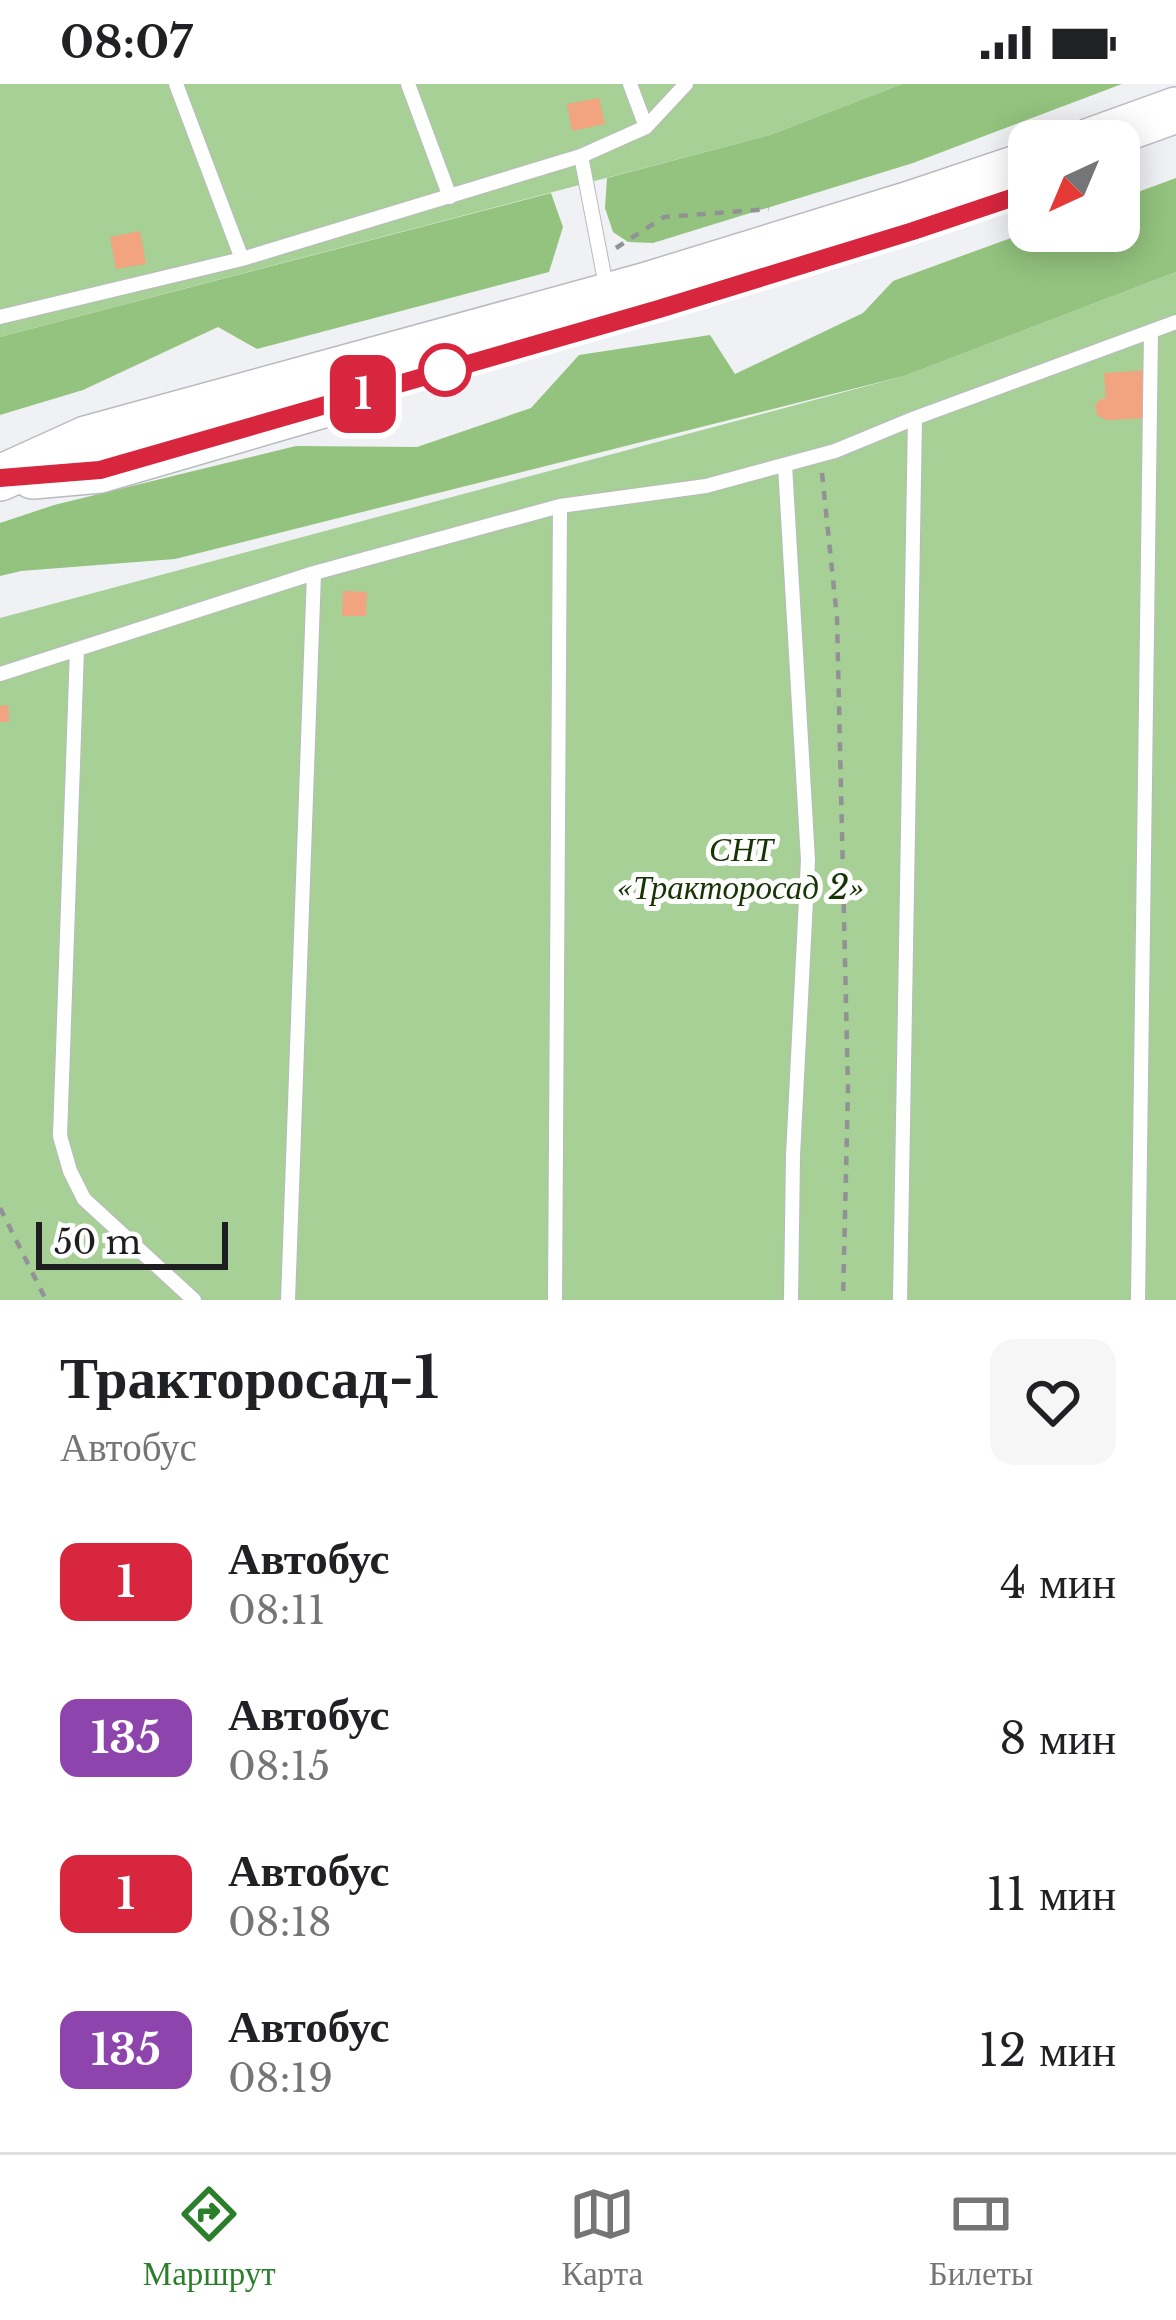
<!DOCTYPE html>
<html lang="ru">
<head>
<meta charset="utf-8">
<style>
  body { margin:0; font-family:"Libre Baskerville",serif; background:#f6f6f6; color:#202124; height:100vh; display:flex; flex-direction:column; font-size:45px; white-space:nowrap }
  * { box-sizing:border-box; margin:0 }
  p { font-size:39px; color:#757577 }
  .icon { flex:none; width:66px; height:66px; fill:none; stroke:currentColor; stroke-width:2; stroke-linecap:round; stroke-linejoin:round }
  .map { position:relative; height:1216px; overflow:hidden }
  .details { display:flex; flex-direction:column; background:#fff; flex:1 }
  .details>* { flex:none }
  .badge { padding:0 24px; border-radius:18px; font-size:42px; line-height:78px }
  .needle { width:78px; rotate:224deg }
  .buttons { position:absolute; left:1008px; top:36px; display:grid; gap:24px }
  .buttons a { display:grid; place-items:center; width:132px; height:132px; border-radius:24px; background:#fff; box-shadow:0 6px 30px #0003; font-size:60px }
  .scale { position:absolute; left:36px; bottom:30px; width:192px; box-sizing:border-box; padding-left:12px; border:6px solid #1e1e20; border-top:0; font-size:33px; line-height:42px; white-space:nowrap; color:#1e1e20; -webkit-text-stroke:9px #fefefe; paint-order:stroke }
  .map>.badge { position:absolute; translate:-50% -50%; box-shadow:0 0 0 6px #fff }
  .round { display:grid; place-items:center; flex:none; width:126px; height:126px; border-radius:24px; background:#f6f6f6 }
  .headline { display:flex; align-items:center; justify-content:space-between; height:204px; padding:0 60px }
  h1 { font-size:57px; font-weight:700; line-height:90px }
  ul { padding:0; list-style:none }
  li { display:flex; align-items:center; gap:36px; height:156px; padding:0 60px }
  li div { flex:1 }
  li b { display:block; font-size:45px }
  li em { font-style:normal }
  li .badge { min-width:132px; font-weight:700; text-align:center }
  .status { display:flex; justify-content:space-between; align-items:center; height:84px; padding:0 60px; background:#fff; direction:ltr }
  .status svg { height:33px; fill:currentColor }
  .tabs { display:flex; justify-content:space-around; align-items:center; height:168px; border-top:3px solid #e0e0e0; background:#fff; font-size:33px; color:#757577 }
  .tabs a { display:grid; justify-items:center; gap:6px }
  .tabs .on { color:#2b7e2a }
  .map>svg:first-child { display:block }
  .green { fill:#a7d096 }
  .forest { fill:#93c37e }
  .building { fill:#f2a37f }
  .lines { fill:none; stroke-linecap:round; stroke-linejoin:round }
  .service-casing { stroke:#b9babf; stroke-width:16 }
  .primary-casing { stroke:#b9babf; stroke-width:48 }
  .path { stroke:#929295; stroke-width:4.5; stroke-dasharray:9 9; stroke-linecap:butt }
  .service { stroke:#fff; stroke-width:14 }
  .primary { stroke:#fff; stroke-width:45 }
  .line-casing { stroke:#fff; stroke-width:27 }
  .line { stroke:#d7263d; stroke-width:18 }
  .stop-dot { fill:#fff; stroke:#d7263d; stroke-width:6 }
  .labels { text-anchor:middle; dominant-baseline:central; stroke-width:10; stroke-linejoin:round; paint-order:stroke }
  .park-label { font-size:33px; font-style:italic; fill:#163404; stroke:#fefefe }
</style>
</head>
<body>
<div class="status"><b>08:07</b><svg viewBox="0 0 49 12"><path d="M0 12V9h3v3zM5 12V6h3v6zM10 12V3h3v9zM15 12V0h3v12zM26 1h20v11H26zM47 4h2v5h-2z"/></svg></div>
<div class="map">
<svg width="1176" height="1216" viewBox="0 0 1176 1216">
  <rect width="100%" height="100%" fill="#f0f1f5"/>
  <path class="green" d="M0,0H902L770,51L0,253Z
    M1176,188V1216H0V534L904,292Z"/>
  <path class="forest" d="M902,0H1122L913,79L653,159L628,158L613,148L605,124L607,94L770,51Z
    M1176,94V188L904,292L175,475L21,487L0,492V439L54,421L296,362L417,363L531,324L579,271L710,251L735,290L863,229L893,197L1030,147H1119V115Z
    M551,109L563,143L549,188L257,265L218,243L83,306L0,331V253Z"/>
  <path class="building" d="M599,14L605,40L572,47L567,20Z
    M140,147L146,180L116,185L110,153Z
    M1151,286L1152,334L1106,336L1097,331L1095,321L1101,315L1106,314L1104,289Z
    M343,507L367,508L366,532H342Z
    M8,621L9,638H0V622Z"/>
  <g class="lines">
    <g class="service-casing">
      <path id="service" d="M176,0L242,175
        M408,0L450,113
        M630,0L646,43
        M581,72L607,207
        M0,233L242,175L581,72L646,43L686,0
        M785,381L808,776L793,1072L791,1216
        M77,565L60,1052L70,1087L84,1115L194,1216
        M0,590L314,489L560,422L706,402L835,367L915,334L1176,238
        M288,1216L314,489
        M555,1216L560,422
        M900,1216L915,334
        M1138,1216L1151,248"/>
    </g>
    <g class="primary-casing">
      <path id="primary" d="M1090,57L1176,26
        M33,392L100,386L364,309
        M0,394L86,355L644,202L910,120L1029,80"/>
    </g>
    <path class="path" d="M616,164L664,133L769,125
      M822,389L837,534L848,1005L843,1216
      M0,1124L46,1216"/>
    <use href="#service" class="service"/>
    <use href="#primary" class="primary"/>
  </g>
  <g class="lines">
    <g class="line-casing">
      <path id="line" d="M0,394L100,386L659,225L913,147L1029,108"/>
    </g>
    <use href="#line" class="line"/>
  </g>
  <circle class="stop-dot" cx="445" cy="286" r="24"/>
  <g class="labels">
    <g class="park-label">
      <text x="741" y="765">СНТ<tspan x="741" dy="38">«Тракторосад 2»</tspan></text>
    </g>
  </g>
</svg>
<div class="buttons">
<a><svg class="needle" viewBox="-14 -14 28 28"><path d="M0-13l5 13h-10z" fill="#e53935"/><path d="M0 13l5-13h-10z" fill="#757577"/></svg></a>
</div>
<div class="scale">50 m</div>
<b class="badge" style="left:363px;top:310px;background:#d7263d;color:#fff">1</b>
</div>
<section class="details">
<div class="headline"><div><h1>Тракторосад-1</h1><p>Автобус</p></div><a class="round"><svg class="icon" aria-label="heart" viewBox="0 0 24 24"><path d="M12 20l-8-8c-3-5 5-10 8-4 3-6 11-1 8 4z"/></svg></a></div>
<ul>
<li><span class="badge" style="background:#d7263d;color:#fff">1</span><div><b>Автобус</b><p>08:11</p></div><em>4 мин</em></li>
<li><span class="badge" style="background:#8e44ad;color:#fff">135</span><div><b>Автобус</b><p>08:15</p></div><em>8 мин</em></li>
<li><span class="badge" style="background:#d7263d;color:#fff">1</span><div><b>Автобус</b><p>08:18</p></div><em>11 мин</em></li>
<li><span class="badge" style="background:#8e44ad;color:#fff">135</span><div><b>Автобус</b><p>08:19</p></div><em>12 мин</em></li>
</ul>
</section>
<nav class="tabs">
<a class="on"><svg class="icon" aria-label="directions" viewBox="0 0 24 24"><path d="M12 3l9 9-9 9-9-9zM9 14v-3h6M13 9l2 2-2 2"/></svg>Маршрут</a>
<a><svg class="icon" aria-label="map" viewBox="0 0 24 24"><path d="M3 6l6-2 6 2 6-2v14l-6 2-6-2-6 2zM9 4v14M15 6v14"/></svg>Карта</a>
<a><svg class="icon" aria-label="tickets" viewBox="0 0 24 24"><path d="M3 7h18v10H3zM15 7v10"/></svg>Билеты</a>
</nav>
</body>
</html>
